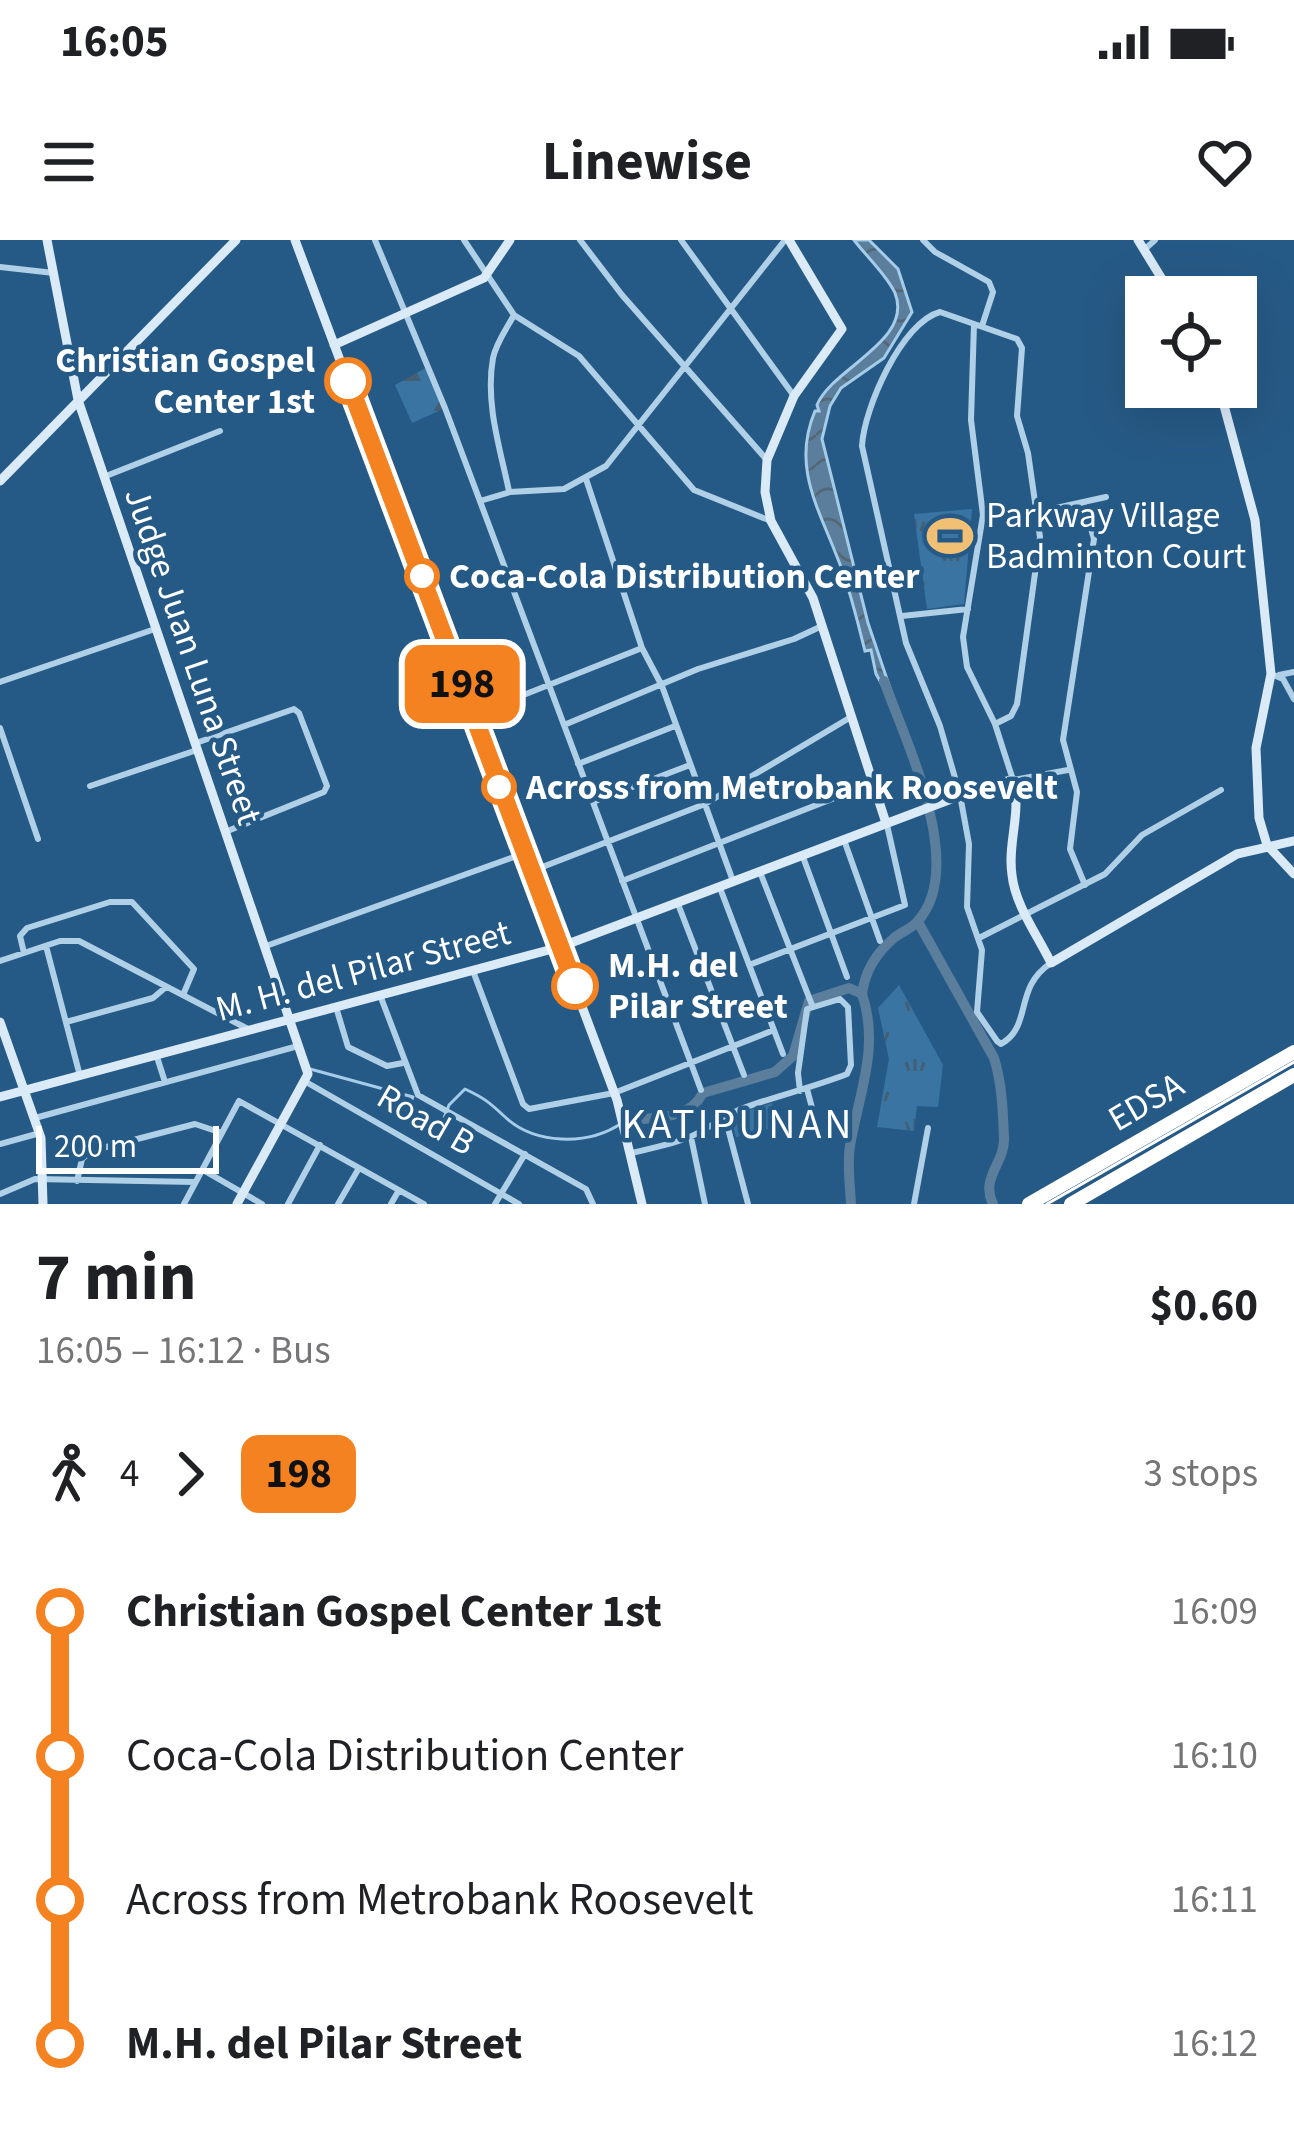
<!DOCTYPE html>
<html lang="en">
<head>
<meta charset="utf-8">
<style>
  body { margin:0; font-family:"Source Sans 3",sans-serif; background:#f2f2f2; color:#202124; height:100vh; display:flex; flex-direction:column; font-size:45px; white-space:nowrap }
  * { box-sizing:border-box; margin:0 }
  p { font-size:39px; color:#757577 }
  .icon { flex:none; width:66px; height:66px; fill:none; stroke:currentColor; stroke-width:2; stroke-linecap:round; stroke-linejoin:round }
  .map { position:relative; height:964px; overflow:hidden }
  .side { display:flex; flex-direction:column; background:#fff; flex:1 }
  .side>* { flex:none }
  .badge { padding:0 24px; border-radius:18px; font-size:42px; line-height:78px }
  .tools { position:absolute; left:1125px; top:36px; display:grid; gap:24px }
  .tools a { display:grid; place-items:center; width:132px; height:132px; border-radius:0px; background:#fff; box-shadow:0 12px 48px #0002; font-size:60px }
  .scale { position:absolute; left:36px; bottom:30px; width:183px; box-sizing:border-box; padding-left:12px; border:6px solid #fff; border-top:0; font-size:33px; line-height:42px; white-space:nowrap; color:#fff; -webkit-text-stroke:9px #265a86; paint-order:stroke }
  .map>.badge { position:absolute; translate:-50% -50%; box-shadow:0 0 0 6px #fff }
  .legs { display:flex; align-items:center; gap:18px; height:132px; padding:0 36px; font-size:39px }
  .legs p { margin-inline-start:auto }
  .overview { display:flex; align-items:center; justify-content:space-between; height:204px; padding:0 36px }
  h1 { font-size:66px; font-weight:700; line-height:90px }
  ul { padding:0 36px; list-style:none }
  li { display:flex; align-items:center; gap:42px; height:144px; font-size:45px }
  li i { display:grid; place-items:center; width:18px; height:100%; margin:0 15px; background:currentColor }
  li i::after { content:''; width:30px; height:30px; margin:-15px; border:9px solid; border-radius:50%; background:#fff }
  li p { margin-inline-start:auto }
  li:first-child i { background:linear-gradient(#0000 50%,currentColor 0) }
  li:last-child i { background:linear-gradient(currentColor 50%,#0000 0) }
  .status { display:flex; justify-content:space-between; align-items:center; height:84px; padding:0 60px; background:#fff; direction:ltr }
  .status svg { height:33px; fill:currentColor }
  header { display:flex; justify-content:space-between; align-items:center; height:156px; padding:0 36px; background:#fff; font-size:54px; font-weight:700 }
  .map>svg:first-child { display:block }
  .grass { fill:url(#grass-tufts) }
  .forest { fill:url(#forest-firs) }
  .water { fill:url(#water-waves); stroke:#a5cce9; stroke-width:3 }
  .lines { fill:none; stroke-linecap:round; stroke-linejoin:round }
  .stream { stroke:#a5cce9; stroke-width:3 }
  .river { stroke:#5a7e9c; stroke-width:10 }
  .street { stroke:#b0d0e8; stroke-width:6 }
  .secondary { stroke:#daeaf7; stroke-width:9 }
  .highway { stroke:#fff; stroke-width:14 }
  .tram { stroke:#fff; stroke-width:3 }
  .line-1-casing { stroke:#fff; stroke-width:27 }
  .line-1 { stroke:#f58220; stroke-width:18 }
  .stop-1-dot { fill:#fff; stroke:#f58220; stroke-width:6 }
  .labels { text-anchor:middle; dominant-baseline:central; stroke-width:9; stroke-linejoin:round; paint-order:stroke }
  .stop-label { font-size:36px; font-weight:bold; fill:#fff; stroke:#265a86; text-anchor:start }
  .poi-label { font-size:36px; fill:#fff; stroke:#265a86; text-anchor:start }
  .street-label { font-size:36px; fill:#fff; stroke:#265a86 }
  .quarter-label { font-size:42px; letter-spacing:3px; fill:#fff; stroke:#265a86 }
</style>
</head>
<body>
<div class="status"><b>16:05</b><svg viewBox="0 0 49 12"><path d="M0 12V9h3v3zM5 12V6h3v6zM10 12V3h3v9zM15 12V0h3v12zM26 1h20v11H26zM47 4h2v5h-2z"/></svg></div>
<header><svg class="icon" aria-label="menu" viewBox="0 0 24 24"><path d="M4 6h16M4 12h16M4 18h16"/></svg>Linewise<svg class="icon" aria-label="heart" viewBox="0 0 24 24"><path d="M12 20l-8-8c-3-5 5-10 8-4 3-6 11-1 8 4z"/></svg></header>
<div class="map">
<svg width="1294" height="964" viewBox="0 0 1294 964">
  <defs>
    <pattern id="grass-tufts" width="24" height="20" patternUnits="userSpaceOnUse" patternTransform="scale(3)"><rect width="24" height="20" fill="#3a74a2"/><path d="M3 7l-1-3M5 7V3M7 7l1-3M15 17l-1-3M17 17v-4M19 17l1-3" fill="none" stroke="#445e73"/></pattern>
    <pattern id="forest-firs" width="22" height="20" patternUnits="userSpaceOnUse" patternTransform="scale(3)"><rect width="22" height="20" fill="#3a74a2"/><path d="M5 1l3.5 6h-7zM16 11l3.5 6h-7z" fill="#445e73"/></pattern>
    <pattern id="water-waves" width="16" height="10" patternUnits="userSpaceOnUse" patternTransform="scale(3)"><rect width="16" height="10" fill="#5a7e9c"/><path d="M0 5q4-4 8 0t8 0" fill="none" stroke="#546878"/></pattern>
  </defs>
  <rect width="100%" height="100%" fill="#265a86"/>
  <path class="grass" d="M972,269L964,364L927,369L914,274Z
    M899,745L943,825L938,867L917,866L914,891L877,887L889,819L878,768Z
    M772,863L777,887L736,897L731,876Z"/>
  <path class="forest" d="M429,126L445,168L412,183L395,145Z"/>
  <path class="water" d="M854,0H869L898,29L912,72L884,118L841,148L830,166L822,199L868,383L892,454L888,455L876,434L871,410L865,411C858,384 852,357 842,330C822,273 790,230 815,171H819L817,165C832,128 914,101 895,53C887,35 866,16 854,0Z"/>
  <g class="lines">
    <path class="stream" d="M310,829L413,857L407,871L442,883L449,865L465,849C484,858 489,862 504,876C534,905 588,906 622,883"/>
    <path class="river" d="M918,682L994,818C1002,843 1003,872 1004,898C1005,923 980,938 993,964
      M862,754C865,731 876,713 894,698C901,692 911,689 917,682C968,628 905,500 884,441
      M623,882C652,875 687,883 703,853L775,832L793,816L809,761L849,748L862,754
      M851,964C850,945 847,925 850,906C859,853 880,807 862,754"/>
    <path class="street" d="M375,0L445,168L701,850
      M464,0L514,75L579,116L694,250L771,281
      M580,0L622,55L767,220
      M681,0L794,156
      M923,0L935,12L989,42L993,52L982,86
      M1144,10L1155,0
      M0,27L54,33
      M974,84L971,180L983,275L963,397L967,427L995,484L1013,540L1068,530
      M106,236L220,191
      M586,239L642,408L662,446L733,641
      M509,251C500,208 485,163 493,118C496,103 507,88 514,75
      M480,261L510,252L564,249L606,226L785,0
      M1084,265L1094,299L1063,500L1077,552L1070,609L1085,645
      M983,275L1038,272L1106,257
      M902,376L968,369
      M1271,434L1283,439L1294,459
      M1279,435L1294,432
      M0,442L155,389
      M473,475L642,408
      M995,484L1011,476L1017,464L1040,297L1028,213L1017,176L1022,108L1017,99L940,72C902,82 864,168 862,206L906,403L940,486L960,555L969,604L967,667L982,710L977,772L997,801L1001,804C1033,786 1013,748 1051,723
      M564,485L698,429L794,399L822,386
      M0,488L38,599
      M196,503L294,469L299,473L327,546L324,552L225,592
      M578,524L675,486
      M90,546L197,510
      M593,562L690,525
      M844,600L880,701
      M803,617L847,737
      M532,631L705,564L851,477
      M760,632L812,765
      M622,641L873,543
      M720,648L783,814
      M678,664L744,835
      M979,698L1105,634L1142,595L1221,550
      M46,706L80,836
      M266,706L525,613
      M24,713L20,696L27,688L110,662H132L194,729L183,755
      M0,721L60,701H79L248,789
      M749,725L905,665L887,585
      M473,731L523,864L529,869L614,853L774,790
      M380,755L418,855L586,949L593,964
      M336,767L348,807L387,826L403,823
      M66,782L153,758L166,747
      M157,817L165,842
      M306,842L519,964
      M807,849L820,898
      M725,877L748,964
      M35,878L298,806
      M691,897L705,964
      M0,904L40,893
      M632,913C650,908 670,905 687,898C708,890 725,874 746,867C780,855 814,847 847,834L851,825L848,767L840,759L807,769L798,833L800,851
      M203,930L262,964
      M77,941L82,919L91,911L195,884L222,893
      M0,954L35,939L195,942
      M184,964L239,861L424,964
      M288,964L320,905
      M338,964L359,928
      M391,964L399,950
      M495,964L525,914
      M914,964L928,888"/>
    <path class="secondary" d="M47,0L78,160L308,834L237,964
      M295,0L617,860L642,964
      M789,0L842,89L794,156L767,220L765,252L771,281L813,358L886,583
      M1138,0L1173,57
      M334,105L484,38L510,0
      M1219,147L1255,280L1271,434L1256,508L1259,578L1267,605L1294,634
      M0,241L236,0
      M0,782L41,898L43,964
      M0,857L560,707L991,544L1013,540C1022,574 1007,603 1012,635C1015,665 1038,696 1051,723L1237,614L1294,601"/>
    <path class="highway" d="M1029,964L1294,812
      M1071,964L1294,835"/>
    <path class="tram" d="M1047,964L1294,822"/>
  </g>
  <g class="lines">
    <g class="line-1-casing">
      <path id="line-1" d="M348,141L575,746"/>
    </g>
    <use href="#line-1" class="line-1"/>
  </g>
  <defs>
    <g id="stadium-bare" transform="scale(3.6)"><path d="M0-5a6.5 5 0 1 0 0 10a6.5 5 0 1 0 0-10ZM-3.5-1.8h7v3.6h-7Z" fill="#f1c075" stroke="#265a86" stroke-width="2.5" paint-order="stroke"/></g>
  </defs>
  <g fill-rule="evenodd">
    <use href="#stadium-bare" x="950" y="296"/>
  </g>
  <g class="stop-1-dot">
    <circle cx="348" cy="141" r="21"/>
    <circle cx="422" cy="336" r="15"/>
    <circle cx="499" cy="547" r="15"/>
    <circle cx="575" cy="746" r="21"/>
  </g>
  <g class="labels">
    <g class="stop-label">
      <text x="315" y="120" text-anchor="end">Christian Gospel<tspan x="315" dy="41">Center 1st</tspan></text>
      <text x="449" y="336">Coca-Cola Distribution Center</text>
      <text x="526" y="547">Across from Metrobank Roosevelt</text>
      <text x="608" y="725">M.H. del<tspan x="608" dy="41">Pilar Street</tspan></text>
    </g>
    <g class="poi-label">
      <text x="986" y="275">Parkway Village<tspan x="986" dy="41">Badminton Court</tspan></text>
    </g>
    <g class="street-label">
      <text transform="translate(193 416) rotate(71)">Judge Juan Luna Street</text>
      <text transform="translate(363 731) rotate(-15)">M. H. del Pilar Street</text>
      <text transform="translate(1146 862) rotate(-30)">EDSA</text>
      <text transform="translate(426 880) rotate(30)">Road B</text>
    </g>
    <g class="quarter-label">
      <text x="738" y="885">KATIPUNAN</text>
    </g>
  </g>
</svg>
<div class="tools">
<a><svg class="icon" aria-label="locate" viewBox="0 0 24 24"><circle cx="12" cy="12" r="6"/><path d="M12 2v4M12 18v4M2 12h4M18 12h4"/></svg></a>
</div>
<div class="scale">200 m</div>
<b class="badge" style="left:462px;top:444px;background:#f58220;color:#111">198</b>
</div>
<section class="side">
<div class="overview"><div><h1>7 min</h1><p>16:05 – 16:12 · Bus</p></div><b>$0.60</b></div>
<div class="legs"><svg class="icon" aria-label="walk" viewBox="0 0 24 24"><circle cx="13" cy="4" r="2"/><path d="M13 8l-2 6 4 7M11 14l-3 7M7 12l3-4h3l4 4"/></svg>4<svg class="icon" aria-label="forward" viewBox="0 0 24 24"><path d="M9 5l7 7-7 7"/></svg><b class="badge" style="background:#f58220;color:#111">198</b><p>3 stops</p></div>
<ul>
<li><i style="color:#f58220"></i><b>Christian Gospel Center 1st</b><p>16:09</p></li>
<li><i style="color:#f58220"></i><span>Coca-Cola Distribution Center</span><p>16:10</p></li>
<li><i style="color:#f58220"></i><span>Across from Metrobank Roosevelt</span><p>16:11</p></li>
<li><i style="color:#f58220"></i><b>M.H. del Pilar Street</b><p>16:12</p></li>
</ul>
</section>
</body>
</html>
